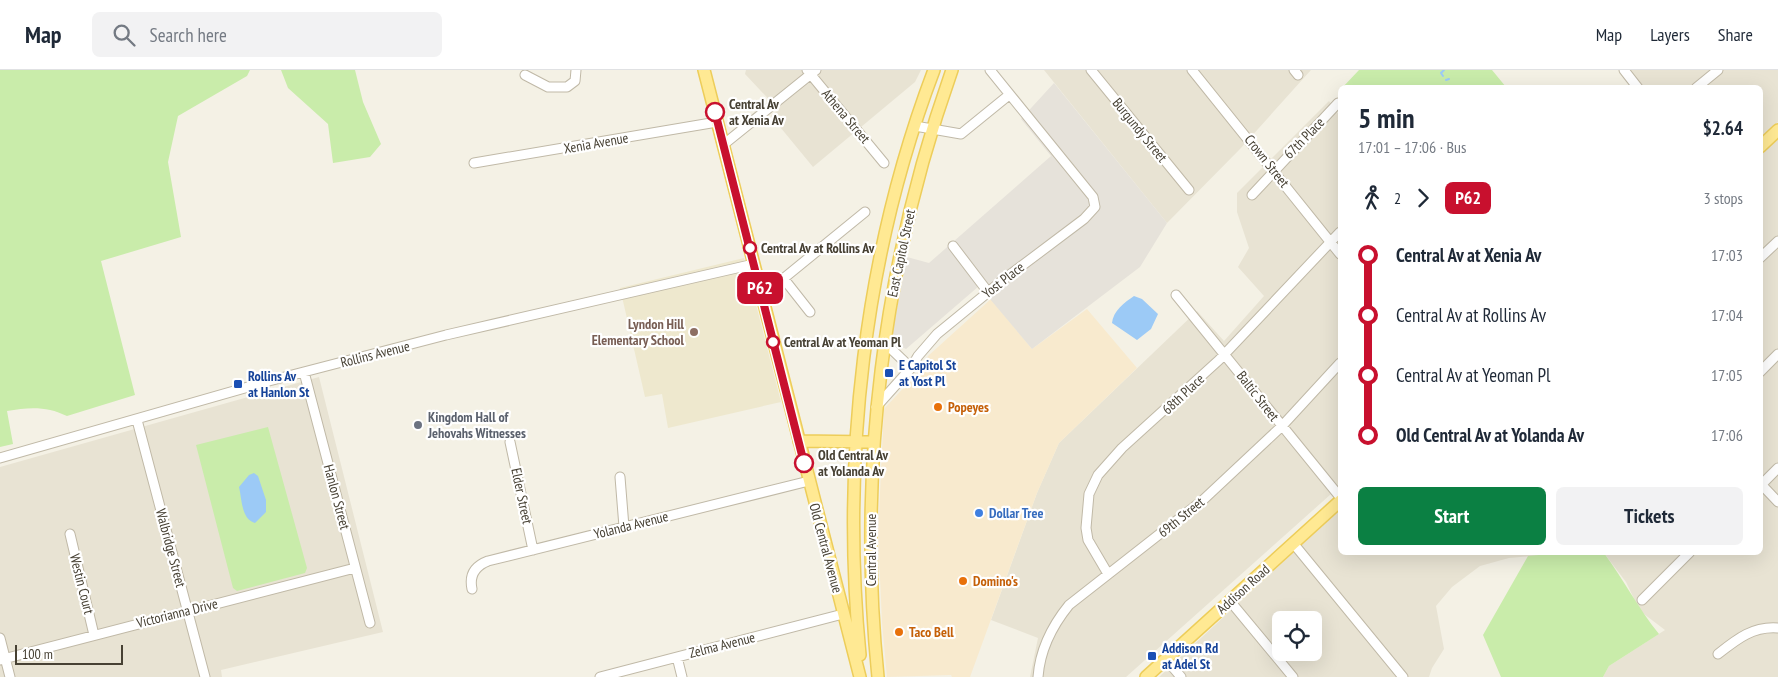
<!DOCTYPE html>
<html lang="en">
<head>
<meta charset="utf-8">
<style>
  body { margin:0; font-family:"PT Sans Narrow",sans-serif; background:#f2f2f3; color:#1f2937; height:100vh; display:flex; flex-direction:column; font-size:19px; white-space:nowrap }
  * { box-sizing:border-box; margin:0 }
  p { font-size:16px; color:#747a83 }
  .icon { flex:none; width:28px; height:28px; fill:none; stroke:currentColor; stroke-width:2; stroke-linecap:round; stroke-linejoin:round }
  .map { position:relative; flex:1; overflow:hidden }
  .details { position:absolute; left:1338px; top:15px; width:425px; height:470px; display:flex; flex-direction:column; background:#fff; border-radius:8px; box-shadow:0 5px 20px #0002 }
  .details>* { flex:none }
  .badge { padding:0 10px; border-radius:8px; font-size:18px; line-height:32px }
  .tools { position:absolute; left:1272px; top:541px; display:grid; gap:10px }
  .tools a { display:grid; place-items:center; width:50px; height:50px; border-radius:8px; background:#fff; box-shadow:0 5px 20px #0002; font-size:25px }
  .scale { position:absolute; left:15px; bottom:12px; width:108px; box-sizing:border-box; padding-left:5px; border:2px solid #474134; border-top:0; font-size:14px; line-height:18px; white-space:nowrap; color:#474134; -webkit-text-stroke:4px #fff; paint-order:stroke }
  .map>.badge { position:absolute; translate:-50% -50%; box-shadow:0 0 0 2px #fff }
  .legs { display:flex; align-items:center; gap:8px; height:55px; padding:0 20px; font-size:16px }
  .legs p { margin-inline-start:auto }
  .headline { display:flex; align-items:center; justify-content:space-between; height:85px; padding:0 20px }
  h1 { font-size:28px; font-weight:800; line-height:38px }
  .action { display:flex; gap:10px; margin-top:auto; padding:10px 20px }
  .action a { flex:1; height:58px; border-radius:8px; background:#0b8043; color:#fff; font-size:20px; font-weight:800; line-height:58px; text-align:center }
  .action a+a { background:#f2f2f3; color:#1f2937 }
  ul { padding:0 20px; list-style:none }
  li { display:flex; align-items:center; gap:18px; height:60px; font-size:19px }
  li i { display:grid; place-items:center; width:8px; height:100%; margin:0 6px; background:currentColor }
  li i::after { content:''; width:12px; height:12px; margin:-6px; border:4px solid; border-radius:50%; background:#fff }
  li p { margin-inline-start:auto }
  li:first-child i { background:linear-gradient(#0000 50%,currentColor 0) }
  li:last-child i { background:linear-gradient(currentColor 50%,#0000 0) }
  header { display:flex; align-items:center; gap:30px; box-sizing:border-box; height:70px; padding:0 25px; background:#fff; border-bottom:1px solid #e0e1e3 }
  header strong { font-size:24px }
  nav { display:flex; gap:28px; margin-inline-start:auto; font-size:18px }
  .search { width:350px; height:45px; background:#f2f2f3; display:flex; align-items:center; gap:12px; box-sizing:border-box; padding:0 18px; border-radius:8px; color:#747a83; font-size:19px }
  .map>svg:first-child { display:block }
  .residential { fill:#e8e3d3; fill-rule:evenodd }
  .commercial { fill:#f8eace }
  .industrial { fill:#e6e2da }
  .education { fill:#eee8ce }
  .green { fill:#c9ecaa }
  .water { fill:#9ccaf6 }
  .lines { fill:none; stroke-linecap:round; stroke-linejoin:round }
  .stream { stroke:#9ccaf6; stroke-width:2 }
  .minor-casing { stroke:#c0b9a7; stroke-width:11 }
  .major-casing { stroke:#edcd5a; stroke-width:14 }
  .minor { stroke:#fff; stroke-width:9 }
  .major { stroke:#ffe993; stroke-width:11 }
  .line-1-casing { stroke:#fff; stroke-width:11 }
  .line-1 { stroke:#c8102e; stroke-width:8 }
  .stop-1-dot { fill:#fff; stroke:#c8102e; stroke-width:2.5 }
  .education-dot { fill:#8d6e63; stroke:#fff; stroke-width:2 }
  .transit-dot { fill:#1a4fb4; stroke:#fff; stroke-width:2 }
  .food-dot { fill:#e8710a; stroke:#fff; stroke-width:2 }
  .worship-dot { fill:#6b7280; stroke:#fff; stroke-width:2 }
  .shop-dot { fill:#3f7fe0; stroke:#fff; stroke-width:2 }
  .labels { text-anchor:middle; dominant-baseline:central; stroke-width:4.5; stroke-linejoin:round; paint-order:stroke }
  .stop-label { font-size:14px; font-weight:bold; fill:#474134; stroke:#fff; text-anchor:start }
  .street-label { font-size:14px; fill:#474134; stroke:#fff }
  .education-label { font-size:14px; font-weight:bold; fill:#785e54; stroke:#fff; text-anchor:end }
  .transit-label { font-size:14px; font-weight:bold; fill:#164399; stroke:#fff; text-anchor:start }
  .food-label { font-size:14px; font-weight:bold; fill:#c56008; stroke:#fff; text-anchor:start }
  .worship-label { font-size:14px; font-weight:bold; fill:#5b616d; stroke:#fff; text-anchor:start }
  .shop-label { font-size:14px; font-weight:bold; fill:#366cbe; stroke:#fff; text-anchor:start }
</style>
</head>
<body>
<header>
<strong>Map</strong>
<div class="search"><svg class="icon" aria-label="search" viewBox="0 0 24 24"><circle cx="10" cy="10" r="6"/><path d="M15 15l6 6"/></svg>Search here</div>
<nav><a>Map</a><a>Layers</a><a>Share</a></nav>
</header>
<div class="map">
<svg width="1778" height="607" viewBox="0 0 1778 607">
  <rect width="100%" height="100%" fill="#f4f1e5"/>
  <path class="residential" d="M746,0H921L915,12L813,97L771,46L778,39L745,4Z
    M1044,0H1311L1240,79L1167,153Z
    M1620,0H1778V52L1760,69V18L1635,17Z
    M1329,31L1340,46V416L1126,607H1030L1038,568L991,550L1037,423L1059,373L1197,241L1224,271L1264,226L1238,197L1249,178L1237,142V123Z
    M1778,69V607H1603L1609,596L1665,560L1640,541L1626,512L1604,483L1760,482V86Z
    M319,307L383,562L221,600L222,607H0V397Z
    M1340,439V482L1569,483L1509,488L1480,496L1452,517L1436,536L1444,579L1432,598L1429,607H1159ZM1281,550H1314V582H1281Z"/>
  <path class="commercial" d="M991,229L1032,279L1087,239L1137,298L1059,373L1037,423L970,607H952L951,605L887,607L882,552L878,465L884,339L922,298L928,286Z"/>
  <path class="industrial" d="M1054,13L1167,153L1140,197L1032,279L979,216L906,279L898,275L893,269V259L907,187L929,193L1051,86L1021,49Z"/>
  <path class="education" d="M744,188L781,332L668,358L662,324L645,327L620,218Z"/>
  <path class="green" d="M0,0H250L247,6L178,46L168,92L181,167L101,191L135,325L67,346C47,336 29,337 7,341L13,374L0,377Z
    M281,0H355L363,32L381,74L370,87L333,93L328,54L288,18Z
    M1359,0H1492L1506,17L1342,18Z
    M268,357L307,498L305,503L237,521L233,518L196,375Z
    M1569,482L1604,483C1624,510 1638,538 1659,564L1609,596L1603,607H1501L1483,565L1528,486Z"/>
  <path class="water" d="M1134,226L1142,229L1158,244L1151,259L1137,270L1112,253C1113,241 1125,232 1134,226Z
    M254,403L258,406L266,430V442L255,453C241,449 242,429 239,417L249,405Z"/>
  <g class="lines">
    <path class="stream" d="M1443,6L1441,3L1444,0
      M1446,10L1449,9"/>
    <g class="minor-casing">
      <path id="minor" d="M807,0L884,93
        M1091,0L1189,120
        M1192,0L1340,184
        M1294,0L1298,5
        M1624,0L1638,18
        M525,5L548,17H567L575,11L576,0
        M1696,18L1718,0
        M915,56L961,64L1009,25
        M723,75L816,0
        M474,93L717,52
        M1252,125L1338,33
        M953,176L988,222
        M1760,188L1778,171
        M784,209L810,242
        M1176,225L1340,427
        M762,226L865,142
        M884,272L911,298
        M304,302L370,553
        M1760,302L1778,284
        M876,337L911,298L918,286L937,264L1003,210L1084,149L1095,137L1093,127L990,0
        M137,350L205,607
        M510,372L533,480
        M0,388L269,311L446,265L754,194
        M620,407L624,457
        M1760,413L1778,432
        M1760,416L1778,398
        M70,464L94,565
        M1293,473L1403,607
        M1108,504L1088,470L1086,458L1089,424L1098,405L1122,378L1219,290L1340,162
        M472,519C469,505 475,496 488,491L809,411
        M1642,530L1690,482
        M1230,531L1293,607
        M0,568L10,607
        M1718,584C1737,569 1753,556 1778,558
        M677,587L682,607
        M1166,589L1181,607
        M0,590L355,498
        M600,607L843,544
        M1038,607C1040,580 1052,556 1069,535L1203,430L1282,356L1340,293"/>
    </g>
    <g class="major-casing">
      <path id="major" d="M704,0L860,607
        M1760,77L1778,60
        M799,371L874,372
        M860,585C841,390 864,184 934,0
        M878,607C857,401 883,195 952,0
        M1146,607L1340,431"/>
    </g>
    <use href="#minor" class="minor"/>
    <use href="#major" class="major"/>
  </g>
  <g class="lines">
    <g class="line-1-casing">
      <path id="line-1" d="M715,42L804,393"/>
    </g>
    <use href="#line-1" class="line-1"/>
  </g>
  <g class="stop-1-dot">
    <circle cx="715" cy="42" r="9"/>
    <circle cx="750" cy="178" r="6"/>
    <circle cx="773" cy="272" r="6"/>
    <circle cx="804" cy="393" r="9"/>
  </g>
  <circle class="education-dot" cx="694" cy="262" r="5"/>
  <g class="transit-dot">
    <rect x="884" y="298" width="10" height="10" rx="2.5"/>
    <rect x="233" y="309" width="10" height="10" rx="2.5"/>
    <rect x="1147" y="581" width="10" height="10" rx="2.5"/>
  </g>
  <g class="food-dot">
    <circle cx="938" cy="337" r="5"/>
    <circle cx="963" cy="511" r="5"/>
    <circle cx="899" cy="562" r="5"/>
  </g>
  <circle class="worship-dot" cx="418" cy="355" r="5"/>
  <circle class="shop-dot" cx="979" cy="443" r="5"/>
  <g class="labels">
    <g class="stop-label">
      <text x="729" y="34">Central Av<tspan x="729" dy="16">at Xenia Av</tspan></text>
      <text x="761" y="178">Central Av at Rollins Av</text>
      <text x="784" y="272">Central Av at Yeoman Pl</text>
      <text x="818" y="385">Old Central Av<tspan x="818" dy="16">at Yolanda Av</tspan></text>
    </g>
    <g class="street-label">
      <text transform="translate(846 46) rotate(50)">Athena Street</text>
      <text transform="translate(1140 60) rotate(51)">Burgundy Street</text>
      <text transform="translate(1304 68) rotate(-46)">67th Place</text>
      <text transform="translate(596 73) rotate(-10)">Xenia Avenue</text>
      <text transform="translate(1267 91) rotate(52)">Crown Street</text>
      <text transform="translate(901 183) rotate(-78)">East Capitol Street</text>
      <text transform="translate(1003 210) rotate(-38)">Yost Place</text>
      <text transform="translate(375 284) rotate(-14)">Rollins Avenue</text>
      <text transform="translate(1183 324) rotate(-43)">68th Place</text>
      <text transform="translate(1258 326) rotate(52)">Baltic Street</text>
      <text transform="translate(522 426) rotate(78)">Elder Street</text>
      <text transform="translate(337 427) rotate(75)">Hanlon Street</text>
      <text transform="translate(1181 447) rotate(-39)">69th Street</text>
      <text transform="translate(631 455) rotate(-14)">Yolanda Avenue</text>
      <text transform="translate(171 478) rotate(75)">Walbridge Street</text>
      <text transform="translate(826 478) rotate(75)">Old Central Avenue</text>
      <text transform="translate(871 480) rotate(-90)">Central Avenue</text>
      <text transform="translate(82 514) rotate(76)">Westin Court</text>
      <text transform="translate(1243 519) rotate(-42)">Addison Road</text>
      <text transform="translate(177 543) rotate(-14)">Victorianna Drive</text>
      <text transform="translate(722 575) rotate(-14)">Zelma Avenue</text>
    </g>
    <g class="education-label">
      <text x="684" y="254">Lyndon Hill<tspan x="684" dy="16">Elementary School</tspan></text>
    </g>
    <g class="transit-label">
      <text x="899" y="295">E Capitol St<tspan x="899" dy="16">at Yost Pl</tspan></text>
      <text x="248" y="306">Rollins Av<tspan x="248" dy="16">at Hanlon St</tspan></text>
      <text x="1162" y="578">Addison Rd<tspan x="1162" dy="16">at Adel St</tspan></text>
    </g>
    <g class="food-label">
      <text x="948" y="337">Popeyes</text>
      <text x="973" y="511">Domino's</text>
      <text x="909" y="562">Taco Bell</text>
    </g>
    <g class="worship-label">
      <text x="428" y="347">Kingdom Hall of<tspan x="428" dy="16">Jehovahs Witnesses</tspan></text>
    </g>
    <g class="shop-label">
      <text x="989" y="443">Dollar Tree</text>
    </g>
  </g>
</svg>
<div class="tools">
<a><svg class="icon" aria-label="locate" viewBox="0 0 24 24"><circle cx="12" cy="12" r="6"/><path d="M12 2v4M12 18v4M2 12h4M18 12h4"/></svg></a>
</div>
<div class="scale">100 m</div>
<b class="badge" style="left:760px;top:218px;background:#c8102e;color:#fff">P62</b>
<section class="details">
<div class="headline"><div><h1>5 min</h1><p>17:01 – 17:06 · Bus</p></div><b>$2.64</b></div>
<div class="legs"><svg class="icon" aria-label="walk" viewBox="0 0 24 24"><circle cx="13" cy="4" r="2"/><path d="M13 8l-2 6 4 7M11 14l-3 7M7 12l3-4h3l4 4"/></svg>2<svg class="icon" aria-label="forward" viewBox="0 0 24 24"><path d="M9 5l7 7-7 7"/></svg><b class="badge" style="background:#c8102e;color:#fff">P62</b><p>3 stops</p></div>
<ul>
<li><i style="color:#c8102e"></i><b>Central Av at Xenia Av</b><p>17:03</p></li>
<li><i style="color:#c8102e"></i><span>Central Av at Rollins Av</span><p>17:04</p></li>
<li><i style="color:#c8102e"></i><span>Central Av at Yeoman Pl</span><p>17:05</p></li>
<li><i style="color:#c8102e"></i><b>Old Central Av at Yolanda Av</b><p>17:06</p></li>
</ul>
<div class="action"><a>Start</a><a>Tickets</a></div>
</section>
</div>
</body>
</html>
